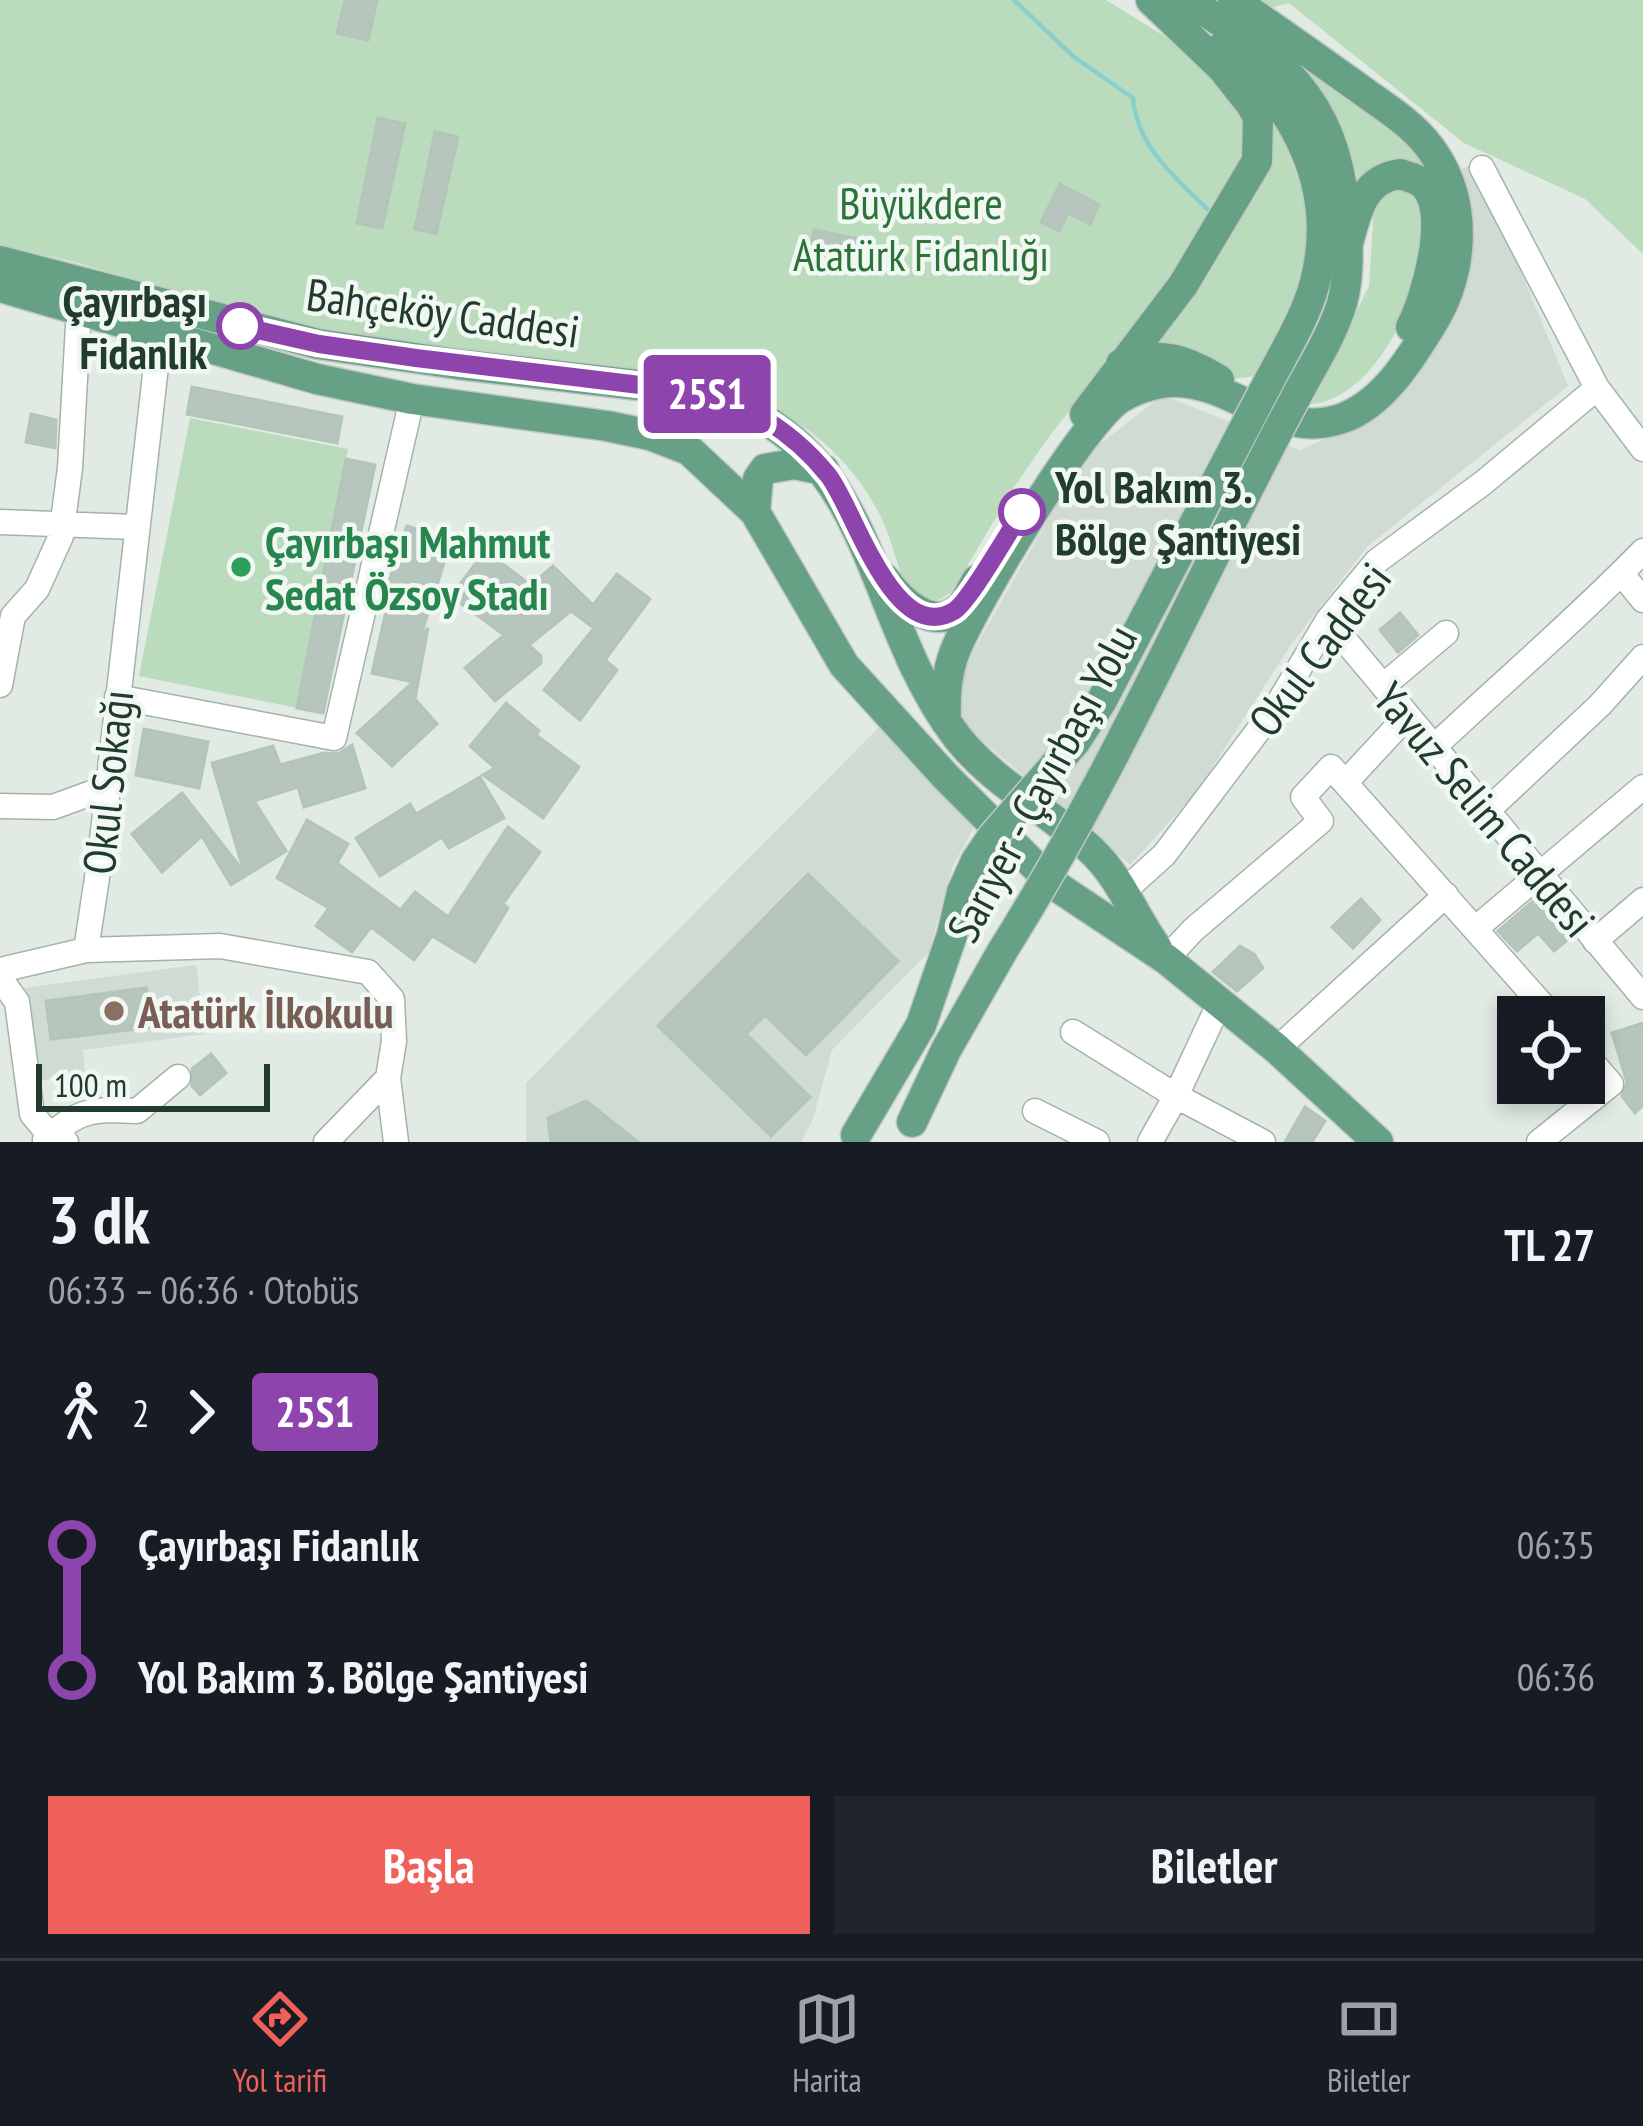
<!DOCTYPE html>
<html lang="tr">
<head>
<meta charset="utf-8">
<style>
  body { margin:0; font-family:"PT Sans Narrow",sans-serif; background:#20242c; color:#f1f3f6; height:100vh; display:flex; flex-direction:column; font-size:45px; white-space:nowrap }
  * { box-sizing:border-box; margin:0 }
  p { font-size:39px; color:#9ea1a6 }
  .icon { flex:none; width:66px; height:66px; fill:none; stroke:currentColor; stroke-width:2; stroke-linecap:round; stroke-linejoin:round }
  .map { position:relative; height:1142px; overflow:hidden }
  .panel { display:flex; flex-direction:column; background:#171b24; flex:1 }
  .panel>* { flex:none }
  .badge { padding:0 24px; border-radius:9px; font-size:42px; line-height:78px }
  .buttons { position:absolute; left:1497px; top:996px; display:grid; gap:24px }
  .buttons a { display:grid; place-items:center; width:108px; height:108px; border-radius:0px; background:#171b24; box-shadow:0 6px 18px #0003; font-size:60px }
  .scale { position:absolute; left:36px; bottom:30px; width:234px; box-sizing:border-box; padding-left:12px; border:6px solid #213b2f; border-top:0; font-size:33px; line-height:42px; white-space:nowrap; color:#213b2f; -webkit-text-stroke:9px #f1f8f3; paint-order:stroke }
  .map>.badge { position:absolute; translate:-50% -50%; box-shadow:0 0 0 6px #fff }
  .legs { display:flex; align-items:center; gap:18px; height:132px; padding:0 48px; font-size:39px }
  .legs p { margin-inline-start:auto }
  .head { display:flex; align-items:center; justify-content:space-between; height:204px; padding:0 48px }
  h1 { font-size:66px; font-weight:700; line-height:90px }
  .cta { display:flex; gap:24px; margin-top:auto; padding:24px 48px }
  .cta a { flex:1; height:138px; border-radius:0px; background:#f0605a; color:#fff; font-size:48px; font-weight:700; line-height:138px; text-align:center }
  .cta a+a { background:#20242c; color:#f1f3f6 }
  ul { padding:0 48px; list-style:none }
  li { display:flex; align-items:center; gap:42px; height:132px; font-size:45px }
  li i { display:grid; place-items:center; width:18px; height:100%; margin:0 15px; background:currentColor }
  li i::after { content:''; width:30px; height:30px; margin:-15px; border:9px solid; border-radius:50%; background:#171b24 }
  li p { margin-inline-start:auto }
  li:first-child i { background:linear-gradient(#0000 50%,currentColor 0) }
  li:last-child i { background:linear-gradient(currentColor 50%,#0000 0) }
  .tabs { display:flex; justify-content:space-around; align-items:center; height:168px; border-top:3px solid #363941; background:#171b24; font-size:33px; color:#9ea1a6 }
  .tabs a { display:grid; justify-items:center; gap:6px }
  .tabs .selected { color:#f0605a }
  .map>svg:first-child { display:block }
  .built { fill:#cfdbd3 }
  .green { fill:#badcbc }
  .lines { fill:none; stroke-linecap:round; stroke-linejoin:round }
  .stream { stroke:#89d0cd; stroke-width:4.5 }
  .building { fill:#b6c6bd; stroke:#b3c5ba; stroke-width:3 }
  .minor-casing { stroke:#a4b3aa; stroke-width:27 }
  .major-casing { stroke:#c1c8c5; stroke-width:33 }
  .minor { stroke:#fff; stroke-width:24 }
  .major { stroke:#66a085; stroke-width:30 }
  .major-bridge-casing { stroke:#c1c8c5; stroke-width:33; stroke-linecap:butt }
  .major-bridge { stroke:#66a085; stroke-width:30 }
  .line-1-casing { stroke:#fff; stroke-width:27 }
  .line-1 { stroke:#8e44ad; stroke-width:18 }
  .stop-1-dot { fill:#fff; stroke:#8e44ad; stroke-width:6 }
  .leisure-dot { fill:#2e9e5b; stroke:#f1f8f3; stroke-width:4.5 }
  .education-dot { fill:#8d6e63; stroke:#f1f8f3; stroke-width:4.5 }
  .labels { text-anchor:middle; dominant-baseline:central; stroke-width:9; stroke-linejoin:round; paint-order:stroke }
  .park-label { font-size:45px; fill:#2c7239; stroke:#f1f8f3 }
  .stop-label { font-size:45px; font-weight:bold; fill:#213b2f; stroke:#f1f8f3; text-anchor:end }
  .street-label { font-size:45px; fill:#213b2f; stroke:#f1f8f3 }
  .leisure-label { font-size:45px; font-weight:bold; fill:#27864d; stroke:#f1f8f3; text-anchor:start }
  .education-label { font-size:45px; font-weight:bold; fill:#785e54; stroke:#f1f8f3; text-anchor:start }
</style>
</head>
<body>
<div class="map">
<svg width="1643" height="1142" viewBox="0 0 1643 1142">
  <rect width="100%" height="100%" fill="#e1ebe4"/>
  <path class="built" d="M1476,162L1568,386L1368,546L1292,643L1198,790L1130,865L954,717L969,658L1084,456L1163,395L1300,450L1364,422L1416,371L1458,171Z
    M880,726L974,827L952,868L929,952L832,1050L813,1119L801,1142H526V1083Z
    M196,965L205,1034L83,1050L85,1075L36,1081L23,988Z"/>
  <path class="green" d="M0,0H1106L1174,42L1205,69L1243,118L1246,158L1170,284L1051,434L1014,487L953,590C936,607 925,600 906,589C897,564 890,534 878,511C836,433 762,391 677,377L313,334L78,263L0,245Z
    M1247,0H1643V254L1585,199L1464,143L1289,3L1264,10Z
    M1285,47L1410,142L1428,175L1359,183C1344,122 1323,95 1285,47Z
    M1274,121C1295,165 1315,215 1308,265C1302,304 1275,342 1256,376L1224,380L1152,349L1266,168L1274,140Z
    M1389,189L1414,194C1445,256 1384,399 1311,404L1369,286L1374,204Z
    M190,418L348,449L297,708L139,676Z"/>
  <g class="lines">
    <path class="stream" d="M1014,0L1074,57L1133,98C1137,147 1175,177 1209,211"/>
  </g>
  <path class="building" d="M345,0H377L368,40L337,33Z
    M378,118L405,124L382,228L357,223Z
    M435,132L458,137L436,234L415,229Z
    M1060,184L1099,205L1090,224L1068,213L1059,231L1041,222Z
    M814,230L873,242L868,266L810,254Z
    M192,387L342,417L337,443L187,414Z
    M31,414L56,420L55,448L26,442Z
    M346,459L375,465L323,713L297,708Z
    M407,526L451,541L420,638L428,628L415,699L437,724L392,766L357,733L413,682L372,673L391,589L387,588Z
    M485,551L531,585L553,566L593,605L617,574L650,599L605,660L617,670L580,720L544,690L594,628L571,611L529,645L541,656V663L495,701L465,668L504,635L451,596Z
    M1400,613L1418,635L1398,652L1380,630Z
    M506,703L539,731L536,735L579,767L543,818L483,775L495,768L470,746Z
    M144,729L208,742L199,788L136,775Z
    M352,745L365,788L304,807L298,787L254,801L286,851L231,885L202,836L162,872L132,834L182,793L244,872L212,763L273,746L280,765L324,753L338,754Z
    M480,777L504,818L449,848L442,837L380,876L356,838L410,804L416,814Z
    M307,820L348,844L337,863L403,912L401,909L415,892L448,917L508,827L540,852L503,904L508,908L475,962L432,936L414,960L371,927L352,952L316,926L329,908L277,878Z
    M808,874L898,961L806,1055L765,1015L746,1034L810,1097L771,1136L658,1026Z
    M1538,897L1571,937L1554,951L1538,933L1517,951L1498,931Z
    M1361,899L1380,920L1353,948L1332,927Z
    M1240,946L1254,954L1263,968L1237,991L1213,972Z
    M146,988L155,1027L51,1039L46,1001Z
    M1643,1023V1105L1635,1113L1622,1096L1627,1082L1612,1033Z
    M211,1054L226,1073L200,1095L192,1086V1069Z
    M586,1101L638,1142H551L548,1118Z
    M1305,1107L1325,1121L1312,1142H1285Z"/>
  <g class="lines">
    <g class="minor-casing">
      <path id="minor" d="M1482,168L1597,388L1643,449
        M160,331L100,858L86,950L220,946L368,972L392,999L394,1041L388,1078L326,1142
        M0,522L136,527
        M1621,573L1643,600
        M1328,620L1643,997
        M0,685L13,616L37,589L61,536L70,468L79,308
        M1383,686L1446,633
        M117,697L334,738L412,399
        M1434,747C1504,681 1576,620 1643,551
        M1345,783L1407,716
        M0,806L53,807L108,787
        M1488,810L1600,705L1643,657
        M1124,891L1164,855L1276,707L1328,620L1377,561L1483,483L1597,388
        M1475,929L1643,787
        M1595,941L1643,900
        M1166,959L1193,930L1321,821L1303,797L1331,767L1553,1017
        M0,970L86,950
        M0,978L17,1002L32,1114L42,1126L66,1142
        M1073,1032L1176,1096L1263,1142
        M1277,1049L1446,895
        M388,1078L396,1142
        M1035,1111L1097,1142
        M45,1140C80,1109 91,1109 137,1111L178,1077
        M1150,1142L1176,1096L1219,1004
        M1539,1142L1611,1084L1584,1053"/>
    </g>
    <g class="major-casing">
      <path id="major" d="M1187,0C1280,58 1334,95 1345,211C1348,242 1350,274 1342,303C1332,336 1313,365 1297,395
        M1222,47C1296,103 1339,188 1315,282C1306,317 1285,350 1268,383
        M1348,243C1357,211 1363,179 1400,174C1409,177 1420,179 1426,187C1450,215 1426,298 1411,327
        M0,261L318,344L457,364L698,392C880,439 861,611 957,737C993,783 1049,811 1091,850C1121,878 1133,915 1157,948
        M0,287L317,379L412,399L607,426L650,435L689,450L755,512L844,665L946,777L1053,884L1166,959L1277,1049L1378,1142
        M1121,364C1159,351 1185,359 1219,380
        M1085,414L1183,285L1257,161L1258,116L1249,102L1222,68L1151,0
        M755,512L758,479L765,469L794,464L824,470
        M884,578C900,600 933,634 961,607C967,600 972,588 977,580
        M946,722C945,697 946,674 955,651C975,602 1080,426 1119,399C1132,390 1154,383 1170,382C1234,379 1276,442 1343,418C1382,404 1409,361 1430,327C1463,276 1469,207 1435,155C1417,126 1387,109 1360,89C1318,59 1276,29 1233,0
        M912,1122L946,1050L1003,950
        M856,1135L921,1025L952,935"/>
    </g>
    <use href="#minor" class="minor"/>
    <use href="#major" class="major"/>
    <g class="major-bridge-casing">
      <path id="major-bridge" d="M952,935L962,892L976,861L993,836L1075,742L1101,702L1268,383
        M1003,950C1114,774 1198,579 1297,395"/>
    </g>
    <use href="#major-bridge" class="major-bridge"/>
  </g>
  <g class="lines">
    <g class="line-1-casing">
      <path id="line-1" d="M240,326L319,344L416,358L698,392C750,405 794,433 828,475C854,507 893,647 954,611C970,601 1009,531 1022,512"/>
    </g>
    <use href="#line-1" class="line-1"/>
  </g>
  <g class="stop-1-dot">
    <circle cx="240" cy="326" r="21"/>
    <circle cx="1022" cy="512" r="21"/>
  </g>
  <circle class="leisure-dot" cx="241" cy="567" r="12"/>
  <circle class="education-dot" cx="114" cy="1011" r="12"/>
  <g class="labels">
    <g class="park-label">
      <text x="921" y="202">Büyükdere<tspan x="921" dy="52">Atatürk Fidanlığı</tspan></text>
    </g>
    <g class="stop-label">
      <text x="207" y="300">Çayırbaşı<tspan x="207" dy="52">Fidanlık</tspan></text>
      <text x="1055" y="486" text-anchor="start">Yol Bakım 3.<tspan x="1055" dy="52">Bölge Şantiyesi</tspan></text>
    </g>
    <g class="street-label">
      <text transform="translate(443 312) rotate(8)">Bahçeköy Caddesi</text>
      <text transform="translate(1319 649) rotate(-53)">Okul Caddesi</text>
      <text transform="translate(107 782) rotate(-84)">Okul Sokağı</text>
      <text transform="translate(1041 783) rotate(-62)">Sarıyer - Çayırbaşı Yolu</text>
      <text transform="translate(1485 809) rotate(50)">Yavuz Selim Caddesi</text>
    </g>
    <g class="leisure-label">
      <text x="265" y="541">Çayırbaşı Mahmut<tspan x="265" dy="52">Sedat Özsoy Stadı</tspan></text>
    </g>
    <g class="education-label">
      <text x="138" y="1011">Atatürk İlkokulu</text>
    </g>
  </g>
</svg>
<div class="buttons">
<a><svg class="icon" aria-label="locate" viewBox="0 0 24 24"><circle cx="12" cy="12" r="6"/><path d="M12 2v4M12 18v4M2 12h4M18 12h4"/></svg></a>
</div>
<div class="scale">100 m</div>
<b class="badge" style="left:707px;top:394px;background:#8e44ad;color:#fff">25S1</b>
</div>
<section class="panel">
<div class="head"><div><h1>3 dk</h1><p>06:33 – 06:36 · Otobüs</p></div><b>TL 27</b></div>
<div class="legs"><svg class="icon" aria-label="walk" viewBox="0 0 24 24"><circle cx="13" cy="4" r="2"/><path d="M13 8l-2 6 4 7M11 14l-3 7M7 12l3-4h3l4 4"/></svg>2<svg class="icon" aria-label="forward" viewBox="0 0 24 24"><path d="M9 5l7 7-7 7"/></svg><b class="badge" style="background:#8e44ad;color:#fff">25S1</b></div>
<ul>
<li><i style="color:#8e44ad"></i><b>Çayırbaşı Fidanlık</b><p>06:35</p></li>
<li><i style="color:#8e44ad"></i><b>Yol Bakım 3. Bölge Şantiyesi</b><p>06:36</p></li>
</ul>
<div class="cta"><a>Başla</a><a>Biletler</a></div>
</section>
<nav class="tabs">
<a class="selected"><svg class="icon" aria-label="directions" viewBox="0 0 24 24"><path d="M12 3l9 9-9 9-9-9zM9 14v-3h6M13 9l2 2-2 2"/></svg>Yol tarifi</a>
<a><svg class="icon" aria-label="map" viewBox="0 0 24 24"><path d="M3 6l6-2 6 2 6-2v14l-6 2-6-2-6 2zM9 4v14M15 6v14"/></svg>Harita</a>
<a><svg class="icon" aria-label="tickets" viewBox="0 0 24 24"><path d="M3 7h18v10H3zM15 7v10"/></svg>Biletler</a>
</nav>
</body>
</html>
